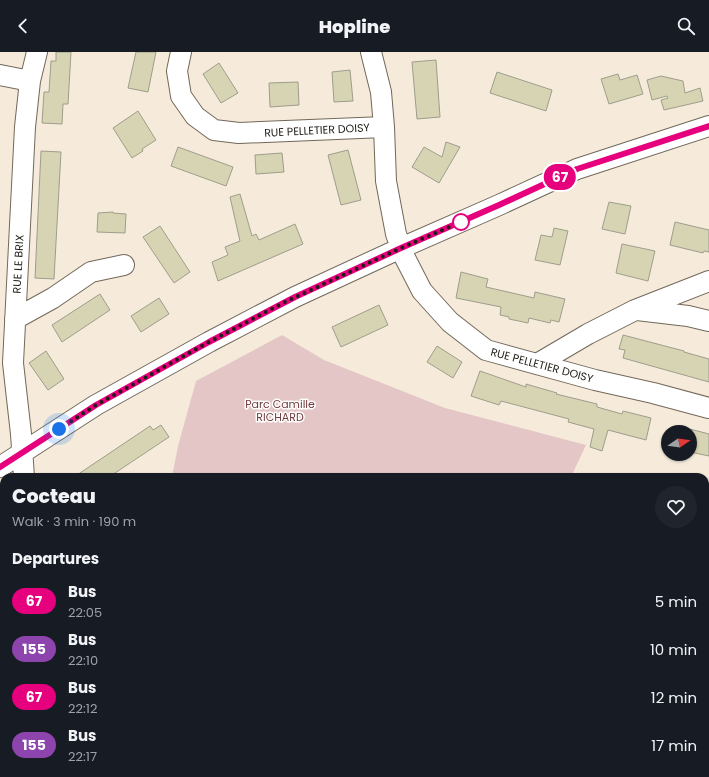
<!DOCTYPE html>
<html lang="en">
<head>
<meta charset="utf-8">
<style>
  body { margin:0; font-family:Poppins,sans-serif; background:#20242c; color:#f1f3f6; height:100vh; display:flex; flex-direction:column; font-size:15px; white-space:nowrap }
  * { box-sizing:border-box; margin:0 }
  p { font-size:13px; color:#9ea1a6 }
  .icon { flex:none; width:22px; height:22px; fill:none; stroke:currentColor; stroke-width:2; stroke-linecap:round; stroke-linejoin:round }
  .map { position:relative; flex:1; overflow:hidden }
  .sheet { position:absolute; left:0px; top:421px; width:709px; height:304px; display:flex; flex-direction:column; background:#171b24; border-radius:12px 12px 0 0; box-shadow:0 1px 3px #0004 }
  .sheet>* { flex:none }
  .badge { padding:0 8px; border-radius:13px; font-size:14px; line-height:26px }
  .needle { width:26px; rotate:77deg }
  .tools { position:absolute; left:661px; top:373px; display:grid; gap:8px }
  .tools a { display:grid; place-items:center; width:36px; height:36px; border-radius:50%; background:#171b24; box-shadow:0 1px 3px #0004; font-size:20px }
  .you { position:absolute; width:20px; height:20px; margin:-10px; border:3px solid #fff; border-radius:50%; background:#1a73e8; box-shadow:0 0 0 6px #1a73e833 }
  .map>.badge { position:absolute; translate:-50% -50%; box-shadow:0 0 0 2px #fff }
  h2 { padding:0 12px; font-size:15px; line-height:36px }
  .round { display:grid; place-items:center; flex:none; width:42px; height:42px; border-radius:21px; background:#20242c }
  .overview { display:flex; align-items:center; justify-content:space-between; height:68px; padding:0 12px }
  h1 { font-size:19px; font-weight:800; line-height:30px }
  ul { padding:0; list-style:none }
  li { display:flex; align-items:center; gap:12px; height:48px; padding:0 12px }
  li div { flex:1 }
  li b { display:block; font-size:15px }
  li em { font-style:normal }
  li .badge { min-width:44px; font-weight:700; text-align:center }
  header { display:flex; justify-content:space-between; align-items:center; height:52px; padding:0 12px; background:#171b24; font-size:18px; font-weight:800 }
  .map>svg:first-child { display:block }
  .green { fill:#e3c6c5 }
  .building { fill:#d6d4b3; stroke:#9e9d8c }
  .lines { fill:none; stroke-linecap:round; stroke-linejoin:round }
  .minor-casing { stroke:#72685a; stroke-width:22 }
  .minor { stroke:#fff; stroke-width:20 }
  .line-casing { stroke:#fff; stroke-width:9 }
  .line { stroke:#e6007e; stroke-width:6 }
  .walk { stroke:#211d17; stroke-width:4; stroke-dasharray:0 7.2 }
  .stop-dot { fill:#fff; stroke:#e6007e; stroke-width:2 }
  .labels { text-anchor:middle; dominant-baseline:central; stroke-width:3; stroke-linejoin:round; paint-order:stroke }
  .street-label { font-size:11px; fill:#211d17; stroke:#fff }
  .park-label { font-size:11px; fill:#713d3c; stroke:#fff }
</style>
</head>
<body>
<header><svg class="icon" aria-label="back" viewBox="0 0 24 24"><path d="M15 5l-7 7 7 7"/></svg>Hopline<svg class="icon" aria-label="search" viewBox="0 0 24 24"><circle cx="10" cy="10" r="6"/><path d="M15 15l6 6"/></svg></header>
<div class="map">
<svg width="709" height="725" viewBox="0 0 709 725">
  <rect width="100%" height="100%" fill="#f6ebdb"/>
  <path class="green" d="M282,283L324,308L445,356L586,393L571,425H172L178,394L196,329Z
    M705,494H709V611L705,610Z
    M705,666L709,667V725H605L606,721H705Z"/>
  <path class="building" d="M56,0H71L68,52H63L62,72L42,71L44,40H49L51,9H56Z
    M136,0H156L148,40L128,36Z
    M436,8L440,65L417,67L412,10Z
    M219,11L238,41L221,51L203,22Z
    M350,18L353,49L334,50L332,20Z
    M497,20L552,38L546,59L490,41Z
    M618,22L620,28L637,23L643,42L609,52L601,27Z
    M661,24L683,29L685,41L700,36L703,49L664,58L661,48L668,46L667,44L652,48L647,28Z
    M298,30L299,53L270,55L269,31Z
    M138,59L156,88L142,97L143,99L132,106L113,76Z
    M446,90L460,95L439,131L412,115L424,95L442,105Z
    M178,95L233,115L226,134L171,114Z
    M348,98L361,148L341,153L328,103Z
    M41,99L61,100L54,227L35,226Z
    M282,101L284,120L256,122L255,103Z
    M240,142L252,184L256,182L259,188L295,172L303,192L218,229L212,210L228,203L225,195L240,189L230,145Z
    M609,150L631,154L625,182L602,177Z
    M113,160V161L126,162L125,181L97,180L98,161Z
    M675,170L709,178V200L704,199L703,201L670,193Z
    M160,174L190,220L174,231L143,185Z
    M554,176L568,179L560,213L535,208L541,183L552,185Z
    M622,192L655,199L648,229L616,221Z
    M461,220L488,227L486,235L534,246L535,240L565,247L559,270L551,268L550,271L529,266L528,271L509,267V265L500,263L501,255L456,246Z
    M100,242L110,258L62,290L52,273Z
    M159,246L169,262L141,280L131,264Z
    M379,253L388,273L341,295L332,275Z
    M623,283L684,299V300L709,307V330L623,306L625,298L619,297Z
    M437,294L462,310L453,326L427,310Z
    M46,299L64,327L48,338L29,311Z
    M480,319L526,335V332L557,341L556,342L597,352V355L622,362L623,359L651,366L646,388L608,378L602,399L590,395L594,377L568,370L569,367L501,349L499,353L471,344Z
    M161,373L169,385L109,425H74L150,374L153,378Z
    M690,377L709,382V404L690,400Z"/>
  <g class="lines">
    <g class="minor-casing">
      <path id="minor" d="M181,0L177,19L181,44L195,64L214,78L239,81L384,75L386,129L396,182L404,204L422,239L450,270L486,298L595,328L653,341L709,356
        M371,0L381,40L384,75
        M0,23L30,29
        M637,258L688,264L709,269
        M15,267L53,246L91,220L124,213
        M537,312L588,282L635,258L709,229
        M0,415L96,353L209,290L295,245L401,196L499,153L577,117L709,74
        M24,425L21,382L13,311L25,75L30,29L37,0
        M0,571L4,567
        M173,725V721"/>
    </g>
    <use href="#minor" class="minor"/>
  </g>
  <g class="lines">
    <g class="line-casing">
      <path id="line" d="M0,415L96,353L209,290L295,245L401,196L499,153L577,117L709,74"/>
    </g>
    <use href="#line" class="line"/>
    <path class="walk" d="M59,377L96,353L209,290L283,251L401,196L461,170"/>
  </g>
  <circle class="stop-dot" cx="461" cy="170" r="8"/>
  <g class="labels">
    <g class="street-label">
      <text transform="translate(317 78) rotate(-3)">RUE PELLETIER DOISY</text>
      <text transform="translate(18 212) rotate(-87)">RUE LE BRIX</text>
      <text transform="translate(542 313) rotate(15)">RUE PELLETIER DOISY</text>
    </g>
    <g class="park-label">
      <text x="280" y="352">Parc Camille<tspan x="280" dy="13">RICHARD</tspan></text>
    </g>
  </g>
</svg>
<div class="tools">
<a><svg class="needle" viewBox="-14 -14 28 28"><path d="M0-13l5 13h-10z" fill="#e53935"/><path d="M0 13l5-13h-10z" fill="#9ea1a6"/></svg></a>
</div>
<div class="you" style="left:59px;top:377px"></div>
<b class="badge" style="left:560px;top:125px;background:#e6007e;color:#fff">67</b>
<section class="sheet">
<div class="overview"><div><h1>Cocteau</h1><p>Walk · 3 min · 190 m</p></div><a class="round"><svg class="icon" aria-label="heart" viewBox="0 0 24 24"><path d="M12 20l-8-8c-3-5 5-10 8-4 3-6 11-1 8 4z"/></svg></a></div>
<h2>Departures</h2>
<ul>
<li><span class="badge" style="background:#e6007e;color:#fff">67</span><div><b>Bus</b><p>22:05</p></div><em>5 min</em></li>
<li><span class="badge" style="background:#8e44ad;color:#fff">155</span><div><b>Bus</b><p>22:10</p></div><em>10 min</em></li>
<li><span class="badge" style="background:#e6007e;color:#fff">67</span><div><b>Bus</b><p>22:12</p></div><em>12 min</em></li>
<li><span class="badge" style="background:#8e44ad;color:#fff">155</span><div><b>Bus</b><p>22:17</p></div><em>17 min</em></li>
</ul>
</section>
</div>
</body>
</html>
